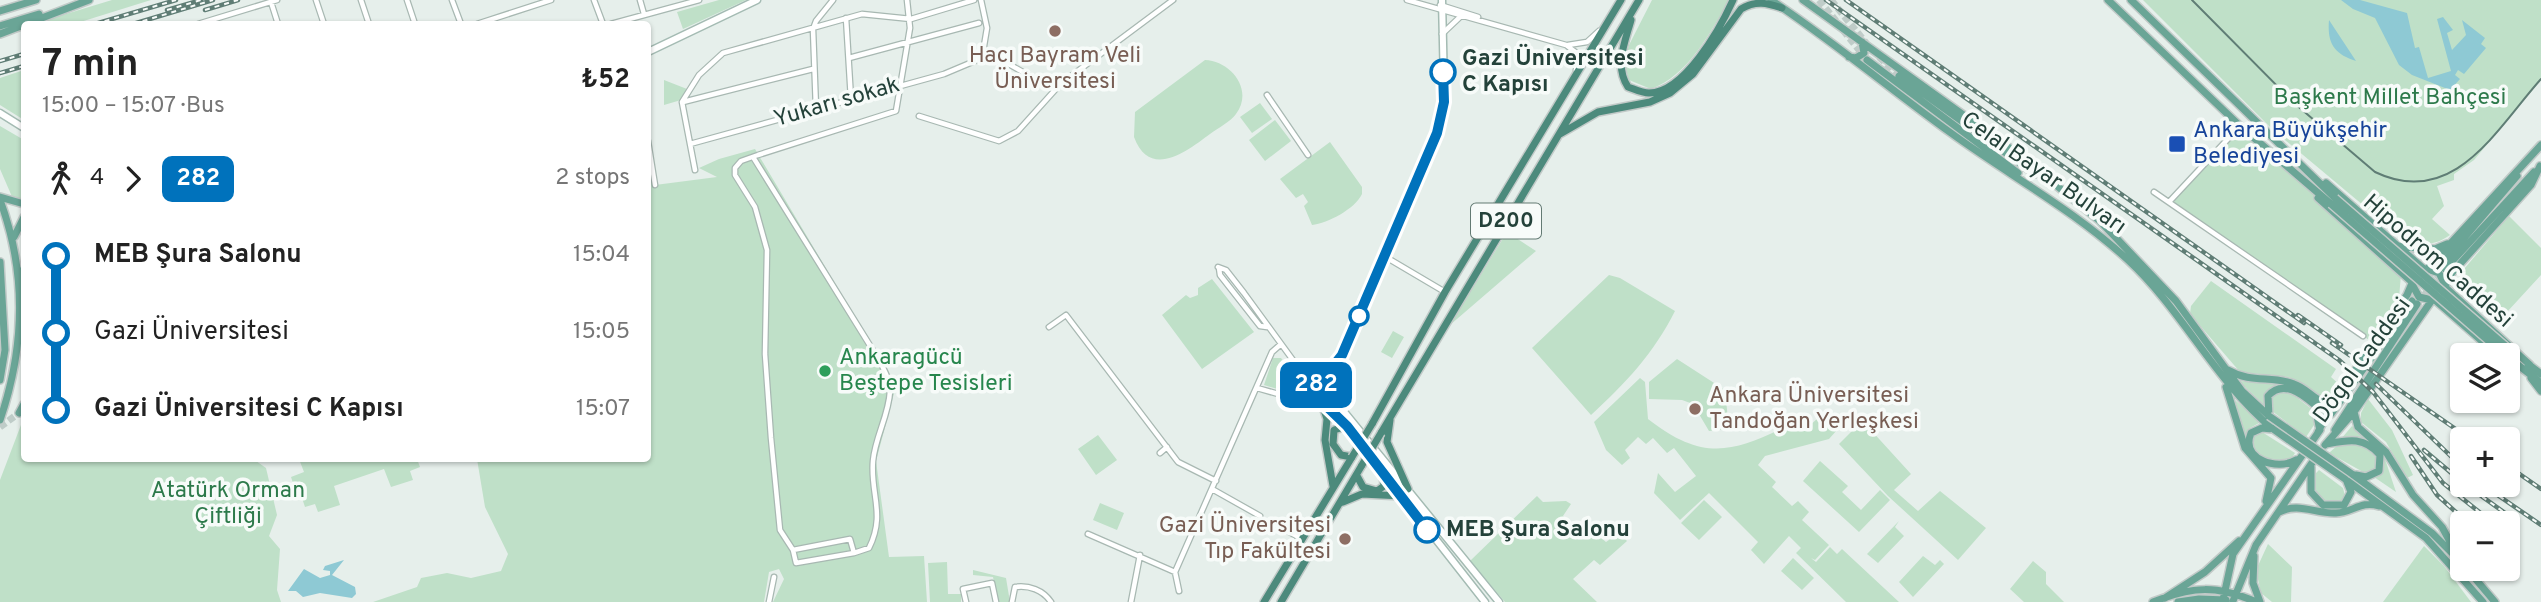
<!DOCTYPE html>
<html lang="en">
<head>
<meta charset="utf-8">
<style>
  body { margin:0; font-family:Overpass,sans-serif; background:#f2f2f2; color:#222; height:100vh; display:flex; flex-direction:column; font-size:26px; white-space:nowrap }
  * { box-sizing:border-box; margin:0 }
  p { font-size:23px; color:#767676 }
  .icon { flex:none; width:38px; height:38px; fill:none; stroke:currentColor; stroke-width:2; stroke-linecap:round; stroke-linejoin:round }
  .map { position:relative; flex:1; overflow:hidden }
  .details { position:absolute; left:21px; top:21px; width:630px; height:441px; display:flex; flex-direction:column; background:#fff; border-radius:7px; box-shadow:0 2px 5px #0004 }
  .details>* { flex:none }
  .badge { padding:0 14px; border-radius:10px; font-size:24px; line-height:46px }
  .fabs { position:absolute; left:2450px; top:343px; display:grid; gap:14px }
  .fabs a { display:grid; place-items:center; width:70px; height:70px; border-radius:7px; background:#fff; box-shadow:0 2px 5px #0004; font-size:35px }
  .map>.badge { position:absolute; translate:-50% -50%; box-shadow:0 0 0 4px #fff }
  .legs { display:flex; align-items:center; gap:10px; height:77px; padding:0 21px; font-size:23px }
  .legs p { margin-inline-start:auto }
  .head { display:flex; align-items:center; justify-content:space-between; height:119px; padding:0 21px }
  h1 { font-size:38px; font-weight:700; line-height:52px }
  ul { padding:0 21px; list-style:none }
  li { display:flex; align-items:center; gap:24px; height:77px; font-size:26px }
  li i { display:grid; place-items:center; width:10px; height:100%; margin:0 9px; background:currentColor }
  li i::after { content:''; width:18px; height:18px; margin:-9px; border:5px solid; border-radius:50%; background:#fff }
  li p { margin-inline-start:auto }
  li:first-child i { background:linear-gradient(#0000 50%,currentColor 0) }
  li:last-child i { background:linear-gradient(currentColor 50%,#0000 0) }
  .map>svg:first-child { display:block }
  .green { fill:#bfe0c8 }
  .water { fill:#8ec9d4 }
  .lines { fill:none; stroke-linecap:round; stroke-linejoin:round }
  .primary-tunnel { stroke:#bfccc8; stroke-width:7; stroke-dasharray:7 3.5; stroke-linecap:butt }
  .minor-casing { stroke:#a8b8b2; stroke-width:7 }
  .secondary-casing { stroke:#a4bbb3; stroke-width:9 }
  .primary-casing { stroke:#c2cac8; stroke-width:10 }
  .trunk-casing { stroke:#c2cac8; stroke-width:10 }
  .minor { stroke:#fff; stroke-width:4.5 }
  .secondary { stroke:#fff; stroke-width:6 }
  .primary { stroke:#6aa596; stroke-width:7 }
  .trunk { stroke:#4c8a7c; stroke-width:7 }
  .tram { stroke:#5f7d75; stroke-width:2 }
  .rail-casing { stroke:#5f7d75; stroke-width:4.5 }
  .rail { stroke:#f7fbf9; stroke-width:2; stroke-dasharray:5; stroke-linecap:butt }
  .primary-bridge-casing { stroke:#c2cac8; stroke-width:10; stroke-linecap:butt }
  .trunk-bridge-casing { stroke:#c2cac8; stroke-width:10; stroke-linecap:butt }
  .primary-bridge { stroke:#6aa596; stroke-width:7 }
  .trunk-bridge { stroke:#4c8a7c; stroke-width:7 }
  .line-1-casing { stroke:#fff; stroke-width:16 }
  .line-1 { stroke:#0072bc; stroke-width:10 }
  .education-dot { fill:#8d6e63; stroke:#f7fbf9; stroke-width:2.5 }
  .stop-1-dot { fill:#fff; stroke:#0072bc; stroke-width:3.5 }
  .transit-dot { fill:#1a4fb4; stroke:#f7fbf9; stroke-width:2.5 }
  .leisure-dot { fill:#2e9e5b; stroke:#f7fbf9; stroke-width:2.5 }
  .labels { text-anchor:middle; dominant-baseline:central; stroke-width:7; stroke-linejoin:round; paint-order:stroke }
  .shield { fill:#f7fbf9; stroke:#637a73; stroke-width:2 }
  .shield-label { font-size:21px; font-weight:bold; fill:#24423a }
  .education-label { font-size:23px; fill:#785e54; stroke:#f7fbf9 }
  .stop-label { font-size:23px; font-weight:bold; fill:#24423a; stroke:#f7fbf9; text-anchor:start }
  .park-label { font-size:23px; fill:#2d7a4b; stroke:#f7fbf9 }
  .street-label { font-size:23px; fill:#24423a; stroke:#f7fbf9 }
  .transit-label { font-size:23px; fill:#164399; stroke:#f7fbf9; text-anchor:start }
  .leisure-label { font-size:23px; fill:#27864d; stroke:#f7fbf9; text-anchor:start }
</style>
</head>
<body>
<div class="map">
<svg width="2541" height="602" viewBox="0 0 2541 602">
  <rect width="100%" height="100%" fill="#e6efeb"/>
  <path class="green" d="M112,0H151L74,24H33Z
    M719,0H746L683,29L677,12Z
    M1652,0H1730C1709,33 1689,75 1651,89L1629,80L1624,63L1629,45Z
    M2143,0H2541V80L2474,160L2454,174V180L2437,186L2444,206L2432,219L2450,235C2432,248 2420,244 2400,236L2272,129Z
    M1205,60C1231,61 1254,90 1236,114C1230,122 1218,128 1210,134C1187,151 1150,180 1134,137L1135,112Z
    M24,70V120L0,105V78Z
    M664,80L687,89L681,100L664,105Z
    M1260,103L1272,119L1252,133L1240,117Z
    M1275,120L1291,141L1265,161L1249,140Z
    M0,126L24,140V201L13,199L0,169Z
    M2240,126L2401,274L2399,298L2369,340L2169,202Z
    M648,141L655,185L717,177L699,168L719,159L755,149L896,386L876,461L889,557L924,556L927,602H773L784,579L779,569L769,572L764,602H373L417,587L421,578L447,573L471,578L501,571L508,554L485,507L477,459L648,458Z
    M1330,142L1362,187V194C1355,209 1328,223 1312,225L1304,206L1308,202L1303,194L1296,198L1280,179Z
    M2509,216L2541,248V275L2496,324L2465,294L2459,275Z
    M1507,232L1536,251L1450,325Z
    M1609,275L1620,278L1675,311C1654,353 1625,384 1591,415L1532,348Z
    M1212,279L1254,332L1202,369L1162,315L1186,295L1190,298L1198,295V288Z
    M2211,281L2336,369L2331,377L2341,386L2330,397L2322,398L2289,377L2240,372L2190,314L2191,306Z
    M1393,331L1404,337L1392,358L1381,352Z
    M1273,358H1281L1306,391L1303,397L1264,385Z
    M1677,359L1725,390L1729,429L1709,431L1693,404L1682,400L1649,399V382Z
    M1640,378L1645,382L1648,419C1707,465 1737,451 1799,420L1809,426L1826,411L1842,415L1845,421L1829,439L1765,456L1758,465L1776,482L1772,487L1792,506L1798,501L1809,512L1802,520L1829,545L1815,560L1811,558L1816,562L1830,547L1837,554L1842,549L1899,602H1846L1796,553L1801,548L1789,536L1764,564L1751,550L1758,542L1709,493L1680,520L1654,493L1658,473L1675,492L1696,476L1674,448L1667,453L1653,438L1646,444L1638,437L1625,450L1630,458L1622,465L1606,450L1594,422Z
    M2239,381L2288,384L2316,402L2328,406L2320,417L2318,406C2302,395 2283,373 2266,392L2265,406Z
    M2280,391L2292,394L2313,410L2314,425L2306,437L2272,411L2271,396Z
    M2368,399L2392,430L2413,475L2407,478L2386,442L2361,422V413Z
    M2235,400L2261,422L2250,428L2245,437Z
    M24,417V458H252L266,468L277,515L269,536L280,549L277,590L281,602H0V480Z
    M2352,426L2383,453L2396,492L2374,477L2383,466V458C2369,443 2362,435 2341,439Z
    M1855,428L1870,429L1911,474L1894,490L1918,511L1940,491L1986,528L1958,560L1888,496L1839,444Z
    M2262,432L2295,453L2291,459L2273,463C2261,456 2252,451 2252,436Z
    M1098,435L1117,460L1096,475L1078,449Z
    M2339,444C2355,444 2365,444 2376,458V469L2365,473L2329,453Z
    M299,459H417L420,467L410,471L413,480L391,487L384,469L334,486L340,505L318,512L315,504L305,507L302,498H298L291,477L304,472Z
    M1820,461L1848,486L1842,492L1861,510L1880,490L1890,500L1859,532L1803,481Z
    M2319,470L2343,488L2345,496L2341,502H2326L2315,492L2314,475Z
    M1537,496L1543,502L1566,501L1571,504L1563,516L1578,530L1585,524L1606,542L1619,533L1627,541L1600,565L1594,560L1573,579L1597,602H1505L1470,561Z
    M1704,500L1722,517L1699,540L1681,523Z
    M1100,503L1124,513L1117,530L1093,520Z
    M1899,521L1895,527L1904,536L1878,563L1867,554Z
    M2268,544L2292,567L2291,602H2272L2261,593L2256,570Z
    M2424,546L2444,566L2471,602H2383Z
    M1923,556L1935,565L1940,560L1944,564L1913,597L1899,582Z
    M1793,558L1814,578L1802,590L1781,571Z
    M2033,561L2046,572V584L2064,602H2024L2010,589Z
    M947,562L948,594H961V602H930L928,563Z
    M973,570L1006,578L1010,602H998L993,577L973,575Z"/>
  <path class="water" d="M2341,0H2360L2407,13L2415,48L2419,47L2428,78L2451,71L2437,19L2443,17L2453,30L2447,33L2452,50L2466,35L2462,20L2485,38L2481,44L2486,48L2464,74L2458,70L2455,75L2460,79L2450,90L2412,75L2399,65L2375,18L2353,9Z
    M2329,20L2356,61C2334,54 2327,43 2329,20Z
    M344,560L332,575L355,587L356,594L352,598L320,593L303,597L296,591H288L304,569L320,578L330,575V571L323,570L325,566Z"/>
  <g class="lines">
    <path class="primary-tunnel" d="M1819,0L1836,21
      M1831,0L1866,43
      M1843,30L1867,60
      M1879,57L1899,76
      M2417,304L2443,272
      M0,427L19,413"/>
    <g class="minor-casing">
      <path id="minor" d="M316,0L324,24
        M361,0L369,24
        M407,0L415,24
        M452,0L461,24
        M594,0L603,24
        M640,0L644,14
        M981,0L987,28L982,58
        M1407,0L1566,45L1578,54L1576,70
        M271,2L278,24
        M1440,5L1478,17
        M846,18L851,99
        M198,24L277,0
        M477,24L551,0
        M611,24L699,0
        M1442,34L1461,16
        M1568,45L1587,42L1599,31
        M849,58L979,23
        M1059,85L1173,0
        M1267,95L1308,155
        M683,102L813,69
        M816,109L813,29L816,21L833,0
        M919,116L999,141L1018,131L1055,90L1005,62L982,58
        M648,141L655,185
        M690,144L944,74L982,58
        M753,157L879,360C884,370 890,379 890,391C889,415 875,437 873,461C870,494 886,514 869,548L854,553
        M695,170L682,102L699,75L723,53L862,14L911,19L974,0
        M2154,192L2363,336
        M2169,202L2240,126
        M1384,256L1445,292
        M1218,267L1226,270L1244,293L1306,378L1317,383
        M1219,268L1220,275L1260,326L1267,327
        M1049,327L1066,315L1178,462L1216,481
        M1257,388L1303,401H1321
        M1160,453L1167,447
        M1212,489L1260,516
        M1271,522L1302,539
        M1088,534L1175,572
        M850,539L854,553L796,563L793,550Z
        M793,550L780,530L771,438L765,354L767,250L755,207L735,175V168L741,161L758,155L896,111L910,28L907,0
        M1179,591L1175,572L1272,352L1280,345
        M769,602L774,577
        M966,602L963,589L992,583L996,602
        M1012,602L1015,587C1029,585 1043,590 1051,602
        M1131,602L1140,555"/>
    </g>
    <g class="secondary-casing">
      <path id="secondary" d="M1442,0L1444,86L1441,120L1342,355L1334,389L1341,408L1499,602
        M648,52L757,0
        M0,113L24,128
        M1317,383L1315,389L1321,401L1347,426L1485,602
        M1317,383L1342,355"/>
    </g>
    <g class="primary-casing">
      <path id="primary" d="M1771,0C1833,41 1890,89 1951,133C2010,176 2074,210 2128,260C2183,311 2215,381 2273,429
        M1803,0L2018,154L2100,221L2176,301L2242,391L2269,416
        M2108,0L2240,126L2331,204
        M2131,0L2335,198
        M0,11L36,0
        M0,26L39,14
        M0,34L89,0
        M1849,57L1856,58L1864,53L1862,42
        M1867,60L2018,173
        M1899,76L2035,174
        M2326,183L2425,270
        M0,197L24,204
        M2318,198L2413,283
        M0,200C27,273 25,347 0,420
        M14,237L24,217
        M2401,246L2435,249L2447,244
        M0,262L5,350L0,380
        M2440,266L2517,176
        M2427,269L2439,273L2444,283
        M2445,269L2534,172
        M21,271L24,287
        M2413,286L2419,297L2432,300
        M2444,286L2530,365
        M2434,299L2498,355
        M2508,357L2541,383
        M2528,364L2541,374
        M2228,370C2252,384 2271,375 2294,384C2310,389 2316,406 2334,401
        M2531,378L2541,391
        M2226,387L2245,448L2271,478L2266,501
        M2354,412L2358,427L2386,452L2413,495L2442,527L2460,560
        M19,413L24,404
        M2331,414L2412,301
        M2269,416L2268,396C2283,379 2302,394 2315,405L2319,426
        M2272,429L2262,428L2251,433C2240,460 2278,471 2296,460
        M2335,430L2417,304
        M2318,432L2334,401L2407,295L2416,274L2427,269L2541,145
        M2326,444C2348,440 2364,436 2380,455L2379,471L2366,477L2356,475
        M2325,445L2354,412L2432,300L2443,291L2450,275L2531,185L2540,166
        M2311,467V492L2323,505H2344L2351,492L2347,482
        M2352,474L2432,533L2453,554
        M2345,479L2426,538L2483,602
        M2279,512C2299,502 2315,514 2336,513C2352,513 2361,500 2379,506
        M2254,556L2253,583L2260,602
        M2467,569L2495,602
        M2165,598L2205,572L2239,541
        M2223,600L2233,554L2320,430
        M2233,601L2256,545L2318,454
        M2153,602C2193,586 2217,585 2256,602
        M2178,602L2199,599L2226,600"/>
    </g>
    <g class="trunk-casing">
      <path id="trunk" d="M1631,20C1625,42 1614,66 1628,87C1634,89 1642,93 1649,93C1684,93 1720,29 1733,0
        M1560,134L1598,112L1650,102L1670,93L1693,74L1741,9C1756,0 1767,3 1782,8
        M1321,401L1327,419L1325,440L1333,486
        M1390,420L1387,442L1408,489
        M1372,424L1445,292L1621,0
        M1381,433L1639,0
        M1357,476L1363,487L1377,491L1384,486L1383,472
        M1343,502L1362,494L1402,496
        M1264,602L1352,457L1341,455L1333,444L1334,430L1347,426
        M1281,602L1362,465"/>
    </g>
    <use href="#minor" class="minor"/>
    <use href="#secondary" class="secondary"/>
    <use href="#primary" class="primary"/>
    <use href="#trunk" class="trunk"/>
    <path class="tram" d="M2192,0L2294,103L2375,172C2454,210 2497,128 2541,79"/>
    <g class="rail-casing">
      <path id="rail" d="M1826,0L2339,360L2373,392L2443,483L2493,523
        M1846,0L2304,323
        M167,10L201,0
        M205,10L238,0
        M95,24L176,0
        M133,24L213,0
        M0,61L24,54
        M0,73L24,66
        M2298,315L2341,345
        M2332,343L2470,439
        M2376,384L2462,467
        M2424,450L2462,482
        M2411,456L2437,495L2468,523
        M2508,466L2541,489
        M2466,485L2512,518
        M2483,485L2541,525"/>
    </g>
    <use href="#rail" class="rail"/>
    <g class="primary-bridge-casing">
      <path id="primary-bridge" d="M2335,198L2517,356
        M2331,204L2505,355
        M2269,416L2352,474
        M2273,429L2345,479"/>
    </g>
    <g class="trunk-bridge-casing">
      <path id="trunk-bridge" d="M1352,457L1372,424
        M1362,465L1381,433"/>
    </g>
    <use href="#primary-bridge" class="primary-bridge"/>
    <use href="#trunk-bridge" class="trunk-bridge"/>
  </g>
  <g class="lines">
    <g class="line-1-casing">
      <path id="line-1" d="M1427,530L1347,426L1321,401L1315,389L1342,355L1437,133L1444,102L1443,72"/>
    </g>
    <use href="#line-1" class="line-1"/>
  </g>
  <g class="education-dot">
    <circle cx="1055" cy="31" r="7"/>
    <circle cx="1695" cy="409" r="7"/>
    <circle cx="1345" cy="539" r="7"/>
  </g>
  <g class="stop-1-dot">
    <circle cx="1443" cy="72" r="12"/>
    <circle cx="1359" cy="316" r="9"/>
    <circle cx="1427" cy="530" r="12"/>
  </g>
  <rect class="transit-dot" x="2168" y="135" width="18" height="18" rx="3.5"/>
  <circle class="leisure-dot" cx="825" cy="371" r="7"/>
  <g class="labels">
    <rect class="shield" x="1471" y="203.5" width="70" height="35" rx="5"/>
    <g class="shield-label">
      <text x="1506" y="221">D200</text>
    </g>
    <g class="education-label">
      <text x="1055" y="56">Hacı Bayram Veli<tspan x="1055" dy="26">Üniversitesi</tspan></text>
      <text x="1709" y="396" text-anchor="start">Ankara Üniversitesi<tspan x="1709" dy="26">Tandoğan Yerleşkesi</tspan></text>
      <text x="1331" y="526" text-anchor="end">Gazi Üniversitesi<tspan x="1331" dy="26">Tıp Fakültesi</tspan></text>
    </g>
    <g class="stop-label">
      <text x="1462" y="59">Gazi Üniversitesi<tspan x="1462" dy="26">C Kapısı</tspan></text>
      <text x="1446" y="530">MEB Şura Salonu</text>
    </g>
    <g class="park-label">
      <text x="2390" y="98">Başkent Millet Bahçesi</text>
      <text x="228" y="491">Atatürk Orman<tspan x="228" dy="26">Çiftliği</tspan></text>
    </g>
    <g class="street-label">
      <text transform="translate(837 103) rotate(-16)">Yukarı sokak</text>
      <text transform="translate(2043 174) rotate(35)">Celal Bayar Bulvarı</text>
      <text transform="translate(2437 262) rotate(41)">Hipodrom Caddesi</text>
      <text transform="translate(2363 361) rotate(-54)">Dögol Caddesi</text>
    </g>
    <g class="transit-label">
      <text x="2193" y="131">Ankara Büyükşehir<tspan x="2193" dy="26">Belediyesi</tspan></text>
    </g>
    <g class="leisure-label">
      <text x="839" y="358">Ankaragücü<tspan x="839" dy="26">Beştepe Tesisleri</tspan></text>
    </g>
  </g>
</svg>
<div class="fabs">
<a><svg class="icon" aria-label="layers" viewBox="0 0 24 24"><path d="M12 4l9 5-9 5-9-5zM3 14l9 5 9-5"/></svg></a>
<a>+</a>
<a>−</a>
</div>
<b class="badge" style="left:1316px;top:385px;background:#0072bc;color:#fff">282</b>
<section class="details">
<div class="head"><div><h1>7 min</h1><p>15:00 – 15:07 · Bus</p></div><b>₺52</b></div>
<div class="legs"><svg class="icon" aria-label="walk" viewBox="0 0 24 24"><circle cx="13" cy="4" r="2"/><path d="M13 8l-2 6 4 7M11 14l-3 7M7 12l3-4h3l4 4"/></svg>4<svg class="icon" aria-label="forward" viewBox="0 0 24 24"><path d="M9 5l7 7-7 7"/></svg><b class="badge" style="background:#0072bc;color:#fff">282</b><p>2 stops</p></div>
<ul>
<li><i style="color:#0072bc"></i><b>MEB Şura Salonu</b><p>15:04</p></li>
<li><i style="color:#0072bc"></i><span>Gazi Üniversitesi</span><p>15:05</p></li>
<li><i style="color:#0072bc"></i><b>Gazi Üniversitesi C Kapısı</b><p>15:07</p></li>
</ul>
</section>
</div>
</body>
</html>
